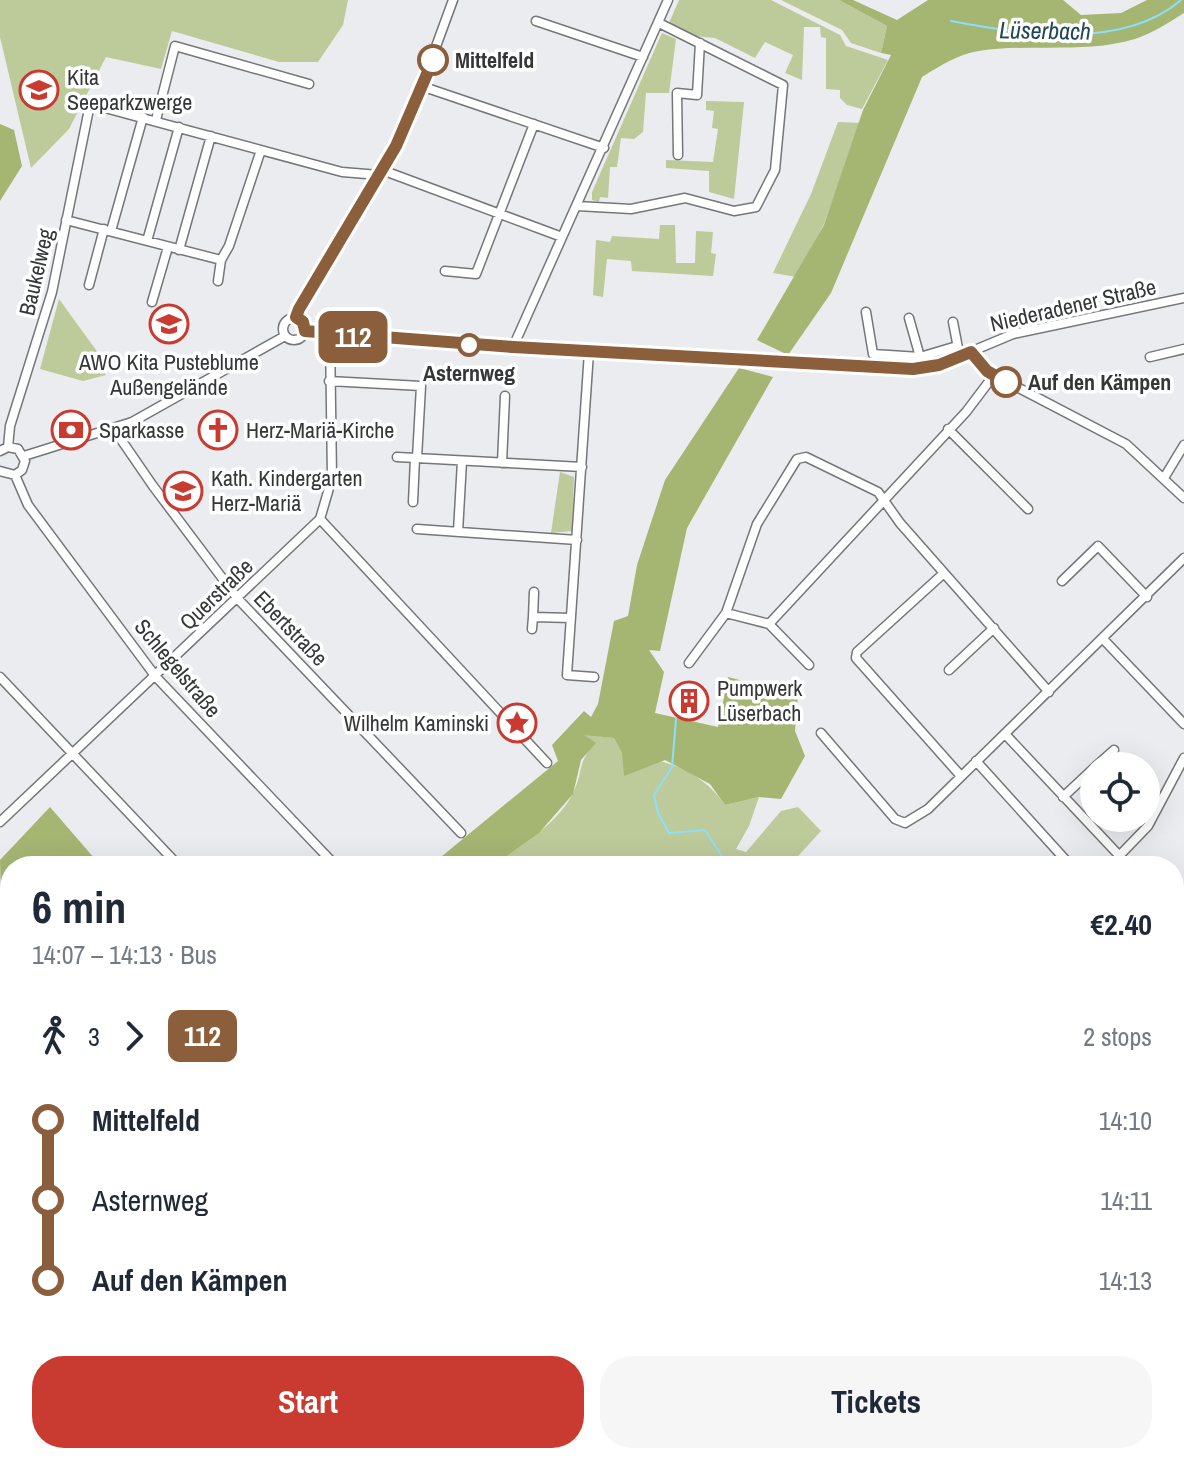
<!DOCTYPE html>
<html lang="en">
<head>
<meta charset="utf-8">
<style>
  body { margin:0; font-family:"Archivo Narrow",sans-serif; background:#f6f6f7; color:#1f2937; height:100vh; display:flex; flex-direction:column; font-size:30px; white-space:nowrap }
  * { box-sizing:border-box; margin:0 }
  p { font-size:26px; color:#747a83 }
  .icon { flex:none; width:44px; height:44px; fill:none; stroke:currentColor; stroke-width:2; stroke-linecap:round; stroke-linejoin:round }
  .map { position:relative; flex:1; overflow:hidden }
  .sheet { position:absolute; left:0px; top:856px; width:1184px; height:608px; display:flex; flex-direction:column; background:#fff; border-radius:32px 32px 0 0; box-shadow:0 8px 32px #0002 }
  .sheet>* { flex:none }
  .badge { padding:0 16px; border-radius:12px; font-size:28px; line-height:52px }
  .tools { position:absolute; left:1080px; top:752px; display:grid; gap:16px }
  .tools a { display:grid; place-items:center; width:80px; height:80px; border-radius:50%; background:#fff; box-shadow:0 8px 32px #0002; font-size:40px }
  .map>.badge { position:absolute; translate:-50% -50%; box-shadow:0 0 0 4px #fff }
  .legs { display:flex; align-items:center; gap:12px; height:88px; padding:0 32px; font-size:26px }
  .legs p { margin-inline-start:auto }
  .overview { display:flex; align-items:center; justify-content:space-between; height:136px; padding:0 32px }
  h1 { font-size:44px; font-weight:700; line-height:60px }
  .cta { display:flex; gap:16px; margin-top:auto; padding:16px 32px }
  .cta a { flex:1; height:92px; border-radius:32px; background:#c93b30; color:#fff; font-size:32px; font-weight:700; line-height:92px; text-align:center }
  .cta a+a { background:#f6f6f7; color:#1f2937 }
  ul { padding:0 32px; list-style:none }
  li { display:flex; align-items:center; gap:28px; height:80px; font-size:30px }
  li i { display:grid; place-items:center; width:12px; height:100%; margin:0 10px; background:currentColor }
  li i::after { content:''; width:20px; height:20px; margin:-10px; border:6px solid; border-radius:50%; background:#fff }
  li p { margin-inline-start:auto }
  li:first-child i { background:linear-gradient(#0000 50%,currentColor 0) }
  li:last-child i { background:linear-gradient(currentColor 50%,#0000 0) }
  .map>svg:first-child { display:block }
  .green { fill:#bdca9a }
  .forest { fill:#a5b572 }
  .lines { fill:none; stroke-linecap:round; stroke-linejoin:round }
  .stream { stroke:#8cdffd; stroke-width:2 }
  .minor-casing { stroke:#757679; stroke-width:11 }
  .highway-casing { stroke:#757679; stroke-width:15 }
  .minor { stroke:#fff; stroke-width:8 }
  .highway { stroke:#fff; stroke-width:12 }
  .line-1-casing { stroke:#fff; stroke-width:18 }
  .line-1 { stroke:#8b5e3c; stroke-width:12 }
  .stop-1-dot { fill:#fff; stroke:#8b5e3c; stroke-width:4 }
  .labels { text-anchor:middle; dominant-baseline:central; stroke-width:7; stroke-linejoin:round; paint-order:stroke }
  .stop-label { font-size:22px; font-weight:bold; fill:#353637; stroke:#fff; text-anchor:start }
  .poi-label { font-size:22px; fill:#353637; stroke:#fff; text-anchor:start }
  .street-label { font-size:22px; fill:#353637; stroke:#fff }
  .water-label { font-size:24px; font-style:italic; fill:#224855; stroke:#fff }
</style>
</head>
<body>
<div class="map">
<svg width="1184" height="1464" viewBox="0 0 1184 1464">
  <rect width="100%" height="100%" fill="#ebecef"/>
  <path class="green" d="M0,0H348L343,25L318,62H279L172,31L161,69L106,57L69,129L31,168L0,37Z
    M679,0H771L840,35L846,46L888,60L862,109L847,105L840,98V90L826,89V38L821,37L820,27H804L802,80L785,73L793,55L765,42L755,58L715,38L693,36L669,23Z
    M781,0H839L887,26L881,53L851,43L842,30Z
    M662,33L676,39L669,93H646L643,132L634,139L621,138L617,167H610L608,198L600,197L599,202L592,200V192Z
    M706,101L744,102L734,199L709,192V171L666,168V160L713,162L718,129L712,128L714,111L706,110Z
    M838,122L861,123L824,224L796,277L773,273L811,194Z
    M660,225H675L676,263H695L696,231L713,232L711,253L716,254L713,276L632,271L631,261L607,259L603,297L593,295L596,240L610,242L612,236L659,239Z
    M59,299L96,350L106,375L83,381L40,369Z
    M560,472L574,477L572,531L551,533Z
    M581,734L614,738L622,753C664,760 699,768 725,805L759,797L749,826L736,849L746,852L781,811L798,807L821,831L789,866H506L501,860C525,843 560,821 573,793C584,771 576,765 595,743Z
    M10,1310V1367L0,1418V1331Z
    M298,1454H371L375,1464H305Z"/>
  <path class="forest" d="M839,0H853L897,20L928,0H1063L1081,15L1121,13L1147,0H1184V13C1168,23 1153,33 1135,39C1085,54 1030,43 979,51C958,54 940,66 922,77L831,293L788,355L757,340L824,225L863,110L891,55L881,53L887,26Z
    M0,124L14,130L22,166L0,201Z
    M739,368L773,377L687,528L660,651L649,650L664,672L655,713L718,727L728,677L798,695L795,731L805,756L781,799L759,797L725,805L710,784L665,760L624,776L622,753L614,738L584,735L596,743L581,760L573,794L539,833L493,866H430L558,761L552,745L584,711L591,717L598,704L614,621L628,616L637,565L665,480Z
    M50,807L101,866H10V898L1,896L0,860Z
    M98,1454H298L305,1464H68Z"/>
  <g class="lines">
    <path class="stream" d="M951,21C1020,34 1122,51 1181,0
      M676,719L672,767L654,795L658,813L669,833L705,830L723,858L746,866
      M1174,1007L1184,989
      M0,1358L10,1337
      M1047,1454L1049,1464"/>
    <g class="minor-casing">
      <path id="minor" d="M536,21L643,57
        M424,87L604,148
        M156,120L175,46L309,84
        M678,155L677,93L697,95L700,43
        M382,170L562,237
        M577,206L631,209L685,198L734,211L756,207L775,170L783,85L659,23
        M66,220L221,260
        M111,231L143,117
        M147,241L179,127
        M179,250L211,136
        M445,271L476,274L534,124
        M218,281L221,260L229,246L261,150
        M89,285L104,229
        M152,302L168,247
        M866,312L873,354L920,357
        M296,317L408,123L453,0
        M283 329a11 11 0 1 1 22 0a11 11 0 1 1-22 0Z
        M909,318L920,357L957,346
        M953,322L958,348
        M305,331L469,345L913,369L939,365L1013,334L1184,298
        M513,347L668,0
        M589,352L567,675L594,677
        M971,352L994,375L1126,444L1184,498
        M1150,357L1184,349
        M329,381L421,386L417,458
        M118,428L120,438L153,486L238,599L461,833
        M948,429L1028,509
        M8,447L10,426L52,292L89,109L94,105L342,172L379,175
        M0,451L8,447L18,449L25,461L22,470L15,475L0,471
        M24,456L132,422L285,336
        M397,457L582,467
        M502,463L505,396
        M15,475L28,505L156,677L336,866
        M1164,478L1184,445
        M413,502L415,458
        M320,519L547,763
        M417,529L577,540
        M458,532L462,461
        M944,573L857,652L856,658L960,775
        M1062,581L1098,546L1147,597
        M726,613L757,524L797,459L806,457L878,492L900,523L1049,692
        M533,617L534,592
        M769,624L966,412L994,375
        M532,629L533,617L571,618
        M1104,640L1184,724
        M689,663L726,613L769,624L809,665
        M949,670L994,628
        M0,677L179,866
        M821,733L895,819L905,823L928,809L1184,558
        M1005,734L1129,866
        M976,761L1071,866
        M1096,766L1114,750
        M1063,797L1094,768
        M0,822L320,519L332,478L330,335
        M1119,856L1148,826L1184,758
        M1174,908L1184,901
        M0,1001L10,1002
        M725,1454L736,1464
        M738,1454L748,1464
        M410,1464L423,1454
        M661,1464L671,1454"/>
    </g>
    <g class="highway-casing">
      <path id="highway" d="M1174,1231L1184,1230
        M1174,1250L1184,1249
        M0,1455L10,1451
        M27,1464L54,1454"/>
    </g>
    <use href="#minor" class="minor"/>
    <use href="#highway" class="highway"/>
  </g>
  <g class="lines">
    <g class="line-1-casing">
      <path id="line-1" d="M433,60L396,146L299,309L296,317L303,322L305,331L513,347L913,369L939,365L971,352L987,371L1006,382"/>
    </g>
    <use href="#line-1" class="line-1"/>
  </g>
  <defs>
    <g id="school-ring" transform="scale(2)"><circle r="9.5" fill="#fff" stroke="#c93b30" stroke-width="1.5"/><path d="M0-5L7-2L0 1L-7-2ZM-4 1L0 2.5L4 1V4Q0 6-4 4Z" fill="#c93b30"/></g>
    <g id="bank-ring" transform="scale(2)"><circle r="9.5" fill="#fff" stroke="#c93b30" stroke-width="1.5"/><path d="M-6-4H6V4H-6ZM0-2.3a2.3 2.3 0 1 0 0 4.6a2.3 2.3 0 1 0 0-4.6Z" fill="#c93b30"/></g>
    <g id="church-ring" transform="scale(2)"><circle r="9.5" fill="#fff" stroke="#c93b30" stroke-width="1.5"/><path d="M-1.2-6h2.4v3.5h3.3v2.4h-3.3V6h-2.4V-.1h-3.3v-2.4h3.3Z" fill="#c93b30"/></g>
    <g id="building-ring" transform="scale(2)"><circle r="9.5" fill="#fff" stroke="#c93b30" stroke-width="1.5"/><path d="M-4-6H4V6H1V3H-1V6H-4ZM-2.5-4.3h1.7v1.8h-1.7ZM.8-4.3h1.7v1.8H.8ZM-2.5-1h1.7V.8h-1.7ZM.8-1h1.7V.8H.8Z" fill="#c93b30"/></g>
    <g id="sight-ring" transform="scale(2)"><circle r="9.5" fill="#fff" stroke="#c93b30" stroke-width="1.5"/><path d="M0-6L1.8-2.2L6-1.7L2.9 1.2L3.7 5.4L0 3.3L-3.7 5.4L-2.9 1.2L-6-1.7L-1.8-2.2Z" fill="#c93b30"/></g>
  </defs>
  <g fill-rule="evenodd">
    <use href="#school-ring" x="39" y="90"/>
    <use href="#school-ring" x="169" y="324"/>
    <use href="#bank-ring" x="71" y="430"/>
    <use href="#church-ring" x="218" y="430"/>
    <use href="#school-ring" x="183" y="491"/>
    <use href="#building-ring" x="689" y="701"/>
    <use href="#sight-ring" x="517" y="723"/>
  </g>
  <g class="stop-1-dot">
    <circle cx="433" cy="60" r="14"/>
    <circle cx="469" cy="345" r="10"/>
    <circle cx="1006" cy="382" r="14"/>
  </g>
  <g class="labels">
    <g class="stop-label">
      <text x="455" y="60">Mittelfeld</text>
      <text x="469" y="373" text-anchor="middle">Asternweg</text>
      <text x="1028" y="382">Auf den Kämpen</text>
    </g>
    <g class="poi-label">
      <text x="67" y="77">Kita<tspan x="67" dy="25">Seeparkzwerge</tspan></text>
      <text x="169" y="362" text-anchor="middle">AWO Kita Pusteblume<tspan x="169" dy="25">Außengelände</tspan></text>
      <text x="99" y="430">Sparkasse</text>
      <text x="246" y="430">Herz-Mariä-Kirche</text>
      <text x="211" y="478">Kath. Kindergarten<tspan x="211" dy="25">Herz-Mariä</tspan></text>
      <text x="717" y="688">Pumpwerk<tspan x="717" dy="25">Lüserbach</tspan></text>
      <text x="489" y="723" text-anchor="end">Wilhelm Kaminski</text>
    </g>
    <g class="street-label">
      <text transform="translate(36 272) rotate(-77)">Baukelweg</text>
      <text transform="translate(1073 305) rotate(-13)">Niederadener Straße</text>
      <text transform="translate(216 594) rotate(-44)">Querstraße</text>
      <text transform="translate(291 628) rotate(46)">Ebertstraße</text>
      <text transform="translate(178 668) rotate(50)">Schlegelstraße</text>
    </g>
    <g class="water-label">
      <text transform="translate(1045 30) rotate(1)">Lüserbach</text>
    </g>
  </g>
</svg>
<div class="tools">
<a><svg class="icon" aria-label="locate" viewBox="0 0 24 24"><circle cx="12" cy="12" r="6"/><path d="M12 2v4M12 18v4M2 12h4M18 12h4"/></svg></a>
</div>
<b class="badge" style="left:353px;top:337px;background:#8b5e3c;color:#fff">112</b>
<section class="sheet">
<div class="overview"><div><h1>6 min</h1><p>14:07 – 14:13 · Bus</p></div><b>€2.40</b></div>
<div class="legs"><svg class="icon" aria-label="walk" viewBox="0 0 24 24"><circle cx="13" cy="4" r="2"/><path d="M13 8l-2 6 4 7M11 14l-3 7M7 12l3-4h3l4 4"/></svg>3<svg class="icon" aria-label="forward" viewBox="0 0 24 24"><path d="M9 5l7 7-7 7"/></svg><b class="badge" style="background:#8b5e3c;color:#fff">112</b><p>2 stops</p></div>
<ul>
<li><i style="color:#8b5e3c"></i><b>Mittelfeld</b><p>14:10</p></li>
<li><i style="color:#8b5e3c"></i><span>Asternweg</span><p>14:11</p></li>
<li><i style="color:#8b5e3c"></i><b>Auf den Kämpen</b><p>14:13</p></li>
</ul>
<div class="cta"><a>Start</a><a>Tickets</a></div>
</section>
</div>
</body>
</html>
